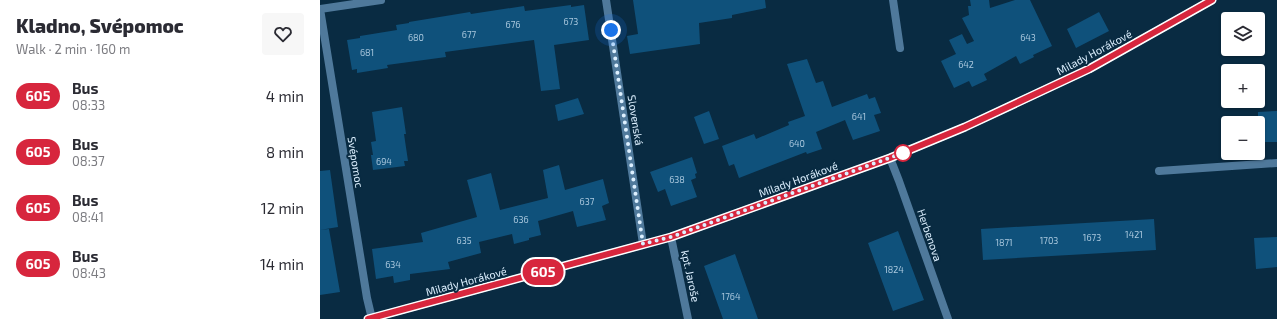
<!DOCTYPE html>
<html lang="en">
<head>
<meta charset="utf-8">
<style>
  body { margin:0; font-family:"Exo 2",sans-serif; background:#f7f7f7; color:#2b2b33; height:100vh; display:flex; flex-direction:column; font-size:15px; white-space:nowrap }
  * { box-sizing:border-box; margin:0 }
  p { font-size:13px; color:#7c7c81 }
  .icon { flex:none; width:22px; height:22px; fill:none; stroke:currentColor; stroke-width:2; stroke-linecap:round; stroke-linejoin:round }
  .map { position:relative; flex:1; overflow:hidden }
  .side { display:flex; flex-direction:column; background:#fff; width:320px }
  .side>* { flex:none }
  .badge { padding:0 8px; border-radius:13px; font-size:14px; line-height:26px }
  .controls { position:absolute; left:901px; top:12px; display:grid; gap:8px }
  .controls a { display:grid; place-items:center; width:44px; height:44px; border-radius:4px; background:#fff; box-shadow:0 1px 3px #0004; font-size:20px }
  .you { position:absolute; width:20px; height:20px; margin:-10px; border:3px solid #fff; border-radius:50%; background:#1a73e8; box-shadow:0 0 0 6px #1a73e833 }
  .map>.badge { position:absolute; translate:-50% -50%; box-shadow:0 0 0 2px #fff }
  .round { display:grid; place-items:center; flex:none; width:42px; height:42px; border-radius:4px; background:#f7f7f7 }
  .overview { display:flex; align-items:center; justify-content:space-between; height:68px; padding:0 16px }
  h1 { font-size:19px; font-weight:800; line-height:30px }
  ul { padding:0; list-style:none }
  li { display:flex; align-items:center; gap:12px; height:56px; padding:0 16px }
  li div { flex:1 }
  li b { display:block; font-size:15px }
  li em { font-style:normal }
  li .badge { min-width:44px; font-weight:700; text-align:center }
  main { display:flex; flex:1; min-height:0 }
  .map>svg:first-child { display:block }
  .building { fill:#0f517b }
  .lines { fill:none; stroke-linecap:round; stroke-linejoin:round }
  .service { stroke:#4f799b; stroke-width:8 }
  .minor { stroke:#4f799b; stroke-width:8 }
  .secondary { stroke:#61a7dd; stroke-width:8 }
  .line-casing { stroke:#fff; stroke-width:9 }
  .line { stroke:#d7263d; stroke-width:6 }
  .walk { stroke:#ddf0ff; stroke-width:4; stroke-dasharray:0 7.2 }
  .stop-dot { fill:#fff; stroke:#d7263d; stroke-width:2 }
  .labels { text-anchor:middle; dominant-baseline:central; stroke-width:4; stroke-linejoin:round; paint-order:stroke }
  .number-label { font-size:9px; fill:#aac8de }
  .street-label { font-size:11px; fill:#ddf0ff; stroke:#092b42 }
</style>
</head>
<body>
<main>
<section class="side">
<div class="overview"><div><h1>Kladno, Svépomoc</h1><p>Walk · 2 min · 160 m</p></div><a class="round"><svg class="icon" aria-label="heart" viewBox="0 0 24 24"><path d="M12 20l-8-8c-3-5 5-10 8-4 3-6 11-1 8 4z"/></svg></a></div>
<ul>
<li><span class="badge" style="background:#d7263d;color:#fff">605</span><div><b>Bus</b><p>08:33</p></div><em>4 min</em></li>
<li><span class="badge" style="background:#d7263d;color:#fff">605</span><div><b>Bus</b><p>08:37</p></div><em>8 min</em></li>
<li><span class="badge" style="background:#d7263d;color:#fff">605</span><div><b>Bus</b><p>08:41</p></div><em>12 min</em></li>
<li><span class="badge" style="background:#d7263d;color:#fff">605</span><div><b>Bus</b><p>08:43</p></div><em>14 min</em></li>
</ul>
</section>
<div class="map">
<svg width="957" height="319" viewBox="0 0 957 319">
  <rect width="100%" height="100%" fill="#092b42"/>
  <path class="building" d="M313,0H445L446,8L412,15V18L379,23L380,44L310,54L307,36L318,34Z
    M650,0H669L670,8L695,0H710L732,46L713,55L714,57L700,64L696,56L664,74L667,80L652,87L649,81L634,88L621,61L636,54L629,40L642,34L647,44L654,41L642,18L649,15L648,6H651Z
    M251,5V7L264,5L269,40L234,45L240,89L221,91L214,40L125,52L126,57L67,65L68,68L37,73V69L32,70L27,40L40,38V36L77,30L76,25L89,23V22L150,12L151,14L204,6L205,11Z
    M779,12L789,31L756,48L747,29Z
    M487,59L496,83L503,81L512,107L547,94L549,99L555,97L561,113L554,115L560,131L533,140L525,120L496,132L502,149L487,154L486,152L419,178L414,164L409,166L402,146L434,134L436,139L469,125L468,122L485,116L467,64Z
    M258,98L264,114L238,121L235,105Z
    M82,107L86,134H84L88,161H84L85,166L53,170L51,155H53L51,142L56,141L52,112Z
    M389,111L399,139L384,144L374,117Z
    M957,111V142H938V112Z
    M372,157L377,173L375,174L376,178L371,180L377,197L351,206L345,189L338,192L330,172Z
    M239,165L245,190L283,179L289,203L282,206L286,220L257,227L253,211L218,221L221,235L209,238V240L194,244L192,234L159,242L161,253L128,262L130,269L90,274V280L74,283L73,276L56,279L52,249L103,242L101,233L157,217L147,180L171,173L180,210L228,198L223,170Z
    M10,170L18,227L0,230V171Z
    M834,219L836,250L663,260L661,229Z
    M9,229L20,292L0,295V230Z
    M578,231L604,300L573,311L548,243Z
    M957,237V267L936,269L934,238Z
    M415,254L438,319H403L384,266Z"/>
  <g class="lines">
    <path class="service" d="M839,171L957,163"/>
    <path class="minor" d="M286,0L323,244
      M573,0L580,48
      M0,9L47,298L52,319
      M0,9L61,0
      M570,158L579,181L628,319
      M351,237L368,319"/>
    <path class="secondary" d="M48,319L351,237L570,158L645,127L769,69L892,0"/>
  </g>
  <g class="lines">
    <g class="line-casing">
      <path id="line" d="M48,319L351,237L570,158L645,127L769,69L892,0"/>
    </g>
    <use href="#line" class="line"/>
    <path class="walk" d="M291,30L323,244L351,237L583,153"/>
  </g>
  <circle class="stop-dot" cx="583" cy="153" r="8"/>
  <g class="labels">
    <g class="number-label">
      <text x="251" y="21">673</text>
      <text x="193" y="24">676</text>
      <text x="149" y="34">677</text>
      <text x="96" y="37">680</text>
      <text x="708" y="37">643</text>
      <text x="47" y="52">681</text>
      <text x="646" y="64">642</text>
      <text x="539" y="116">641</text>
      <text x="477" y="143">640</text>
      <text x="64" y="161">694</text>
      <text x="357" y="179">638</text>
      <text x="267" y="201">637</text>
      <text x="201" y="219">636</text>
      <text x="814" y="234">1421</text>
      <text x="772" y="237">1673</text>
      <text x="144" y="240">635</text>
      <text x="729" y="240">1703</text>
      <text x="684" y="242">1871</text>
      <text x="73" y="264">634</text>
      <text x="574" y="269">1824</text>
      <text x="411" y="296">1764</text>
    </g>
    <g class="street-label">
      <text transform="translate(774 52) rotate(-28)">Milady Horákové</text>
      <text transform="translate(316 120) rotate(81)">Slovenská</text>
      <text transform="translate(36 162) rotate(81)">Svépomoc</text>
      <text transform="translate(478 179) rotate(-20)">Milady Horákové</text>
      <text transform="translate(610 235) rotate(71)">Herbenova</text>
      <text transform="translate(371 276) rotate(78)">kpt. Jaroše</text>
      <text transform="translate(146 281) rotate(-15)">Milady Horákové</text>
    </g>
  </g>
</svg>
<div class="controls">
<a><svg class="icon" aria-label="layers" viewBox="0 0 24 24"><path d="M12 4l9 5-9 5-9-5zM3 14l9 5 9-5"/></svg></a>
<a>+</a>
<a>−</a>
</div>
<div class="you" style="left:291px;top:30px"></div>
<b class="badge" style="left:223px;top:272px;background:#d7263d;color:#fff">605</b>
</div>
</main>
</body>
</html>
